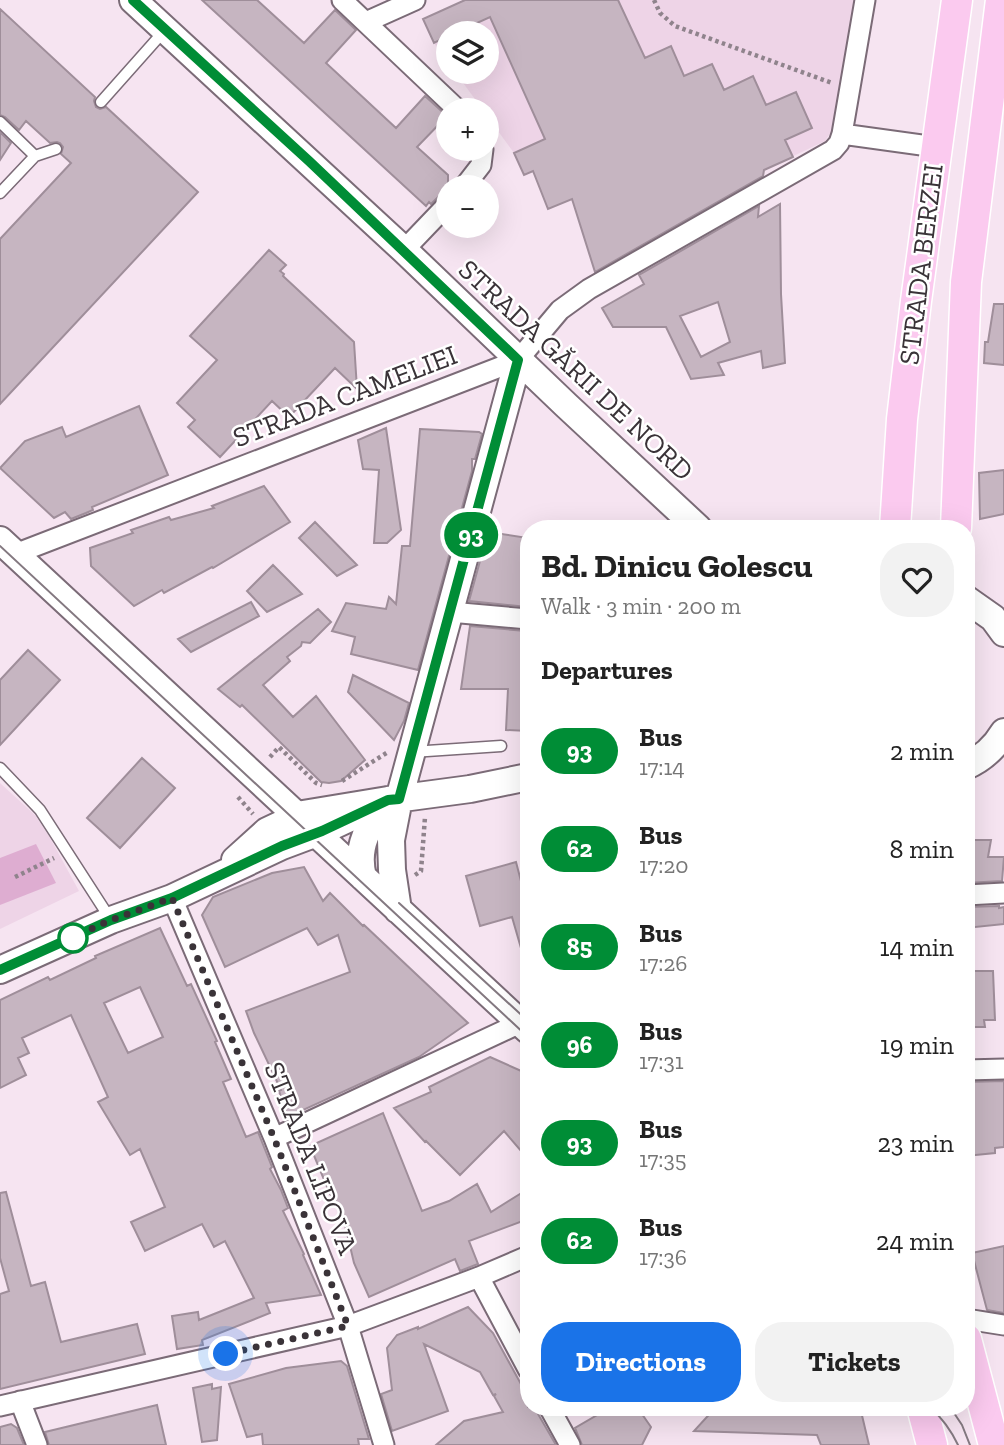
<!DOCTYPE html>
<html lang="en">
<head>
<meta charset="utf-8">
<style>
  body { margin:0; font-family:"Zilla Slab",serif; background:#f2f2f2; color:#222; height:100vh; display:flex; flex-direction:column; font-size:26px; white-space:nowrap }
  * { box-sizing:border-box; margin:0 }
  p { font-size:23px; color:#767676 }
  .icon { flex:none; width:38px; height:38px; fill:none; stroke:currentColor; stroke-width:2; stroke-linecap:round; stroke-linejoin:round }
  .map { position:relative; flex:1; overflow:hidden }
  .details { position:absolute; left:520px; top:520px; width:455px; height:896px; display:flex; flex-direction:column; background:#fff; border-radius:28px; box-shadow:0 7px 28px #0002 }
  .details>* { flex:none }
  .badge { padding:0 14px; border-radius:23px; font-size:24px; line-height:46px }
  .buttons { position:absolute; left:436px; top:21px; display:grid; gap:14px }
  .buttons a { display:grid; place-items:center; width:63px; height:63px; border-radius:50%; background:#fff; box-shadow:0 7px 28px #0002; font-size:35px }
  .you { position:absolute; width:35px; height:35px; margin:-18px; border:5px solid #fff; border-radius:50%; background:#1a73e8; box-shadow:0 0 0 10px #1a73e833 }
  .map>.badge { position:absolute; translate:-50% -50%; box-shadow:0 0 0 4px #fff }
  h2 { padding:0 21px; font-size:26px; line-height:63px }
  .round { display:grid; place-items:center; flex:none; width:74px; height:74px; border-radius:28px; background:#f2f2f2 }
  .head { display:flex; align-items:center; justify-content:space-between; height:119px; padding:0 21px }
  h1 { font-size:33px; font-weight:700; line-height:52px }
  .action { display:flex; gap:14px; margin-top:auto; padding:14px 21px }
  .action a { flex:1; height:80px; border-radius:28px; background:#1a73e8; color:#fff; font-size:28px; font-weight:700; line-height:80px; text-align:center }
  .action a+a { background:#f2f2f2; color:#222 }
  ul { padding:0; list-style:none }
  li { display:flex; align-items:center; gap:21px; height:98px; padding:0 21px }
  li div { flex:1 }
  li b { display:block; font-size:26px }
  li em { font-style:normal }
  li .badge { min-width:77px; font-weight:700; text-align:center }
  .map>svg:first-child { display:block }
  .built { fill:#eed4e7 }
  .green { fill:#deadd1 }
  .building { fill:#c6b5c1; stroke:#9f8e9a; stroke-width:2; fill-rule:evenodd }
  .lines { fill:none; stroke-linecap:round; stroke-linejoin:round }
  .lane-casing { stroke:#7b6b77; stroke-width:13 }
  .street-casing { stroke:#7b6b77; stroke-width:23 }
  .secondary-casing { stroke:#7b6b77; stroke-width:30 }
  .primary-casing { stroke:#fff; stroke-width:33 }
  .path { stroke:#8f838c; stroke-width:4.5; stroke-dasharray:3.5 3.5; stroke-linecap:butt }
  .lane { stroke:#fff; stroke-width:10 }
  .street { stroke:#fff; stroke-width:19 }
  .secondary { stroke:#fff; stroke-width:26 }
  .primary { stroke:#fbcaef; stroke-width:30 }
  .tram { stroke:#847981; stroke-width:2 }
  .line-casing { stroke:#fff; stroke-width:16 }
  .line { stroke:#008d36; stroke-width:10 }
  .walk { stroke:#3a3338; stroke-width:7; stroke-dasharray:0 12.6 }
  .stop-dot { fill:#fff; stroke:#008d36; stroke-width:3.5 }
  .labels { text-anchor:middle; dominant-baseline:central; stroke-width:5; stroke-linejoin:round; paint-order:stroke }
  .street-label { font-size:28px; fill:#3a3338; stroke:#fff }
</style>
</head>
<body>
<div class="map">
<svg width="1004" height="1445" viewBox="0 0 1004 1445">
  <rect width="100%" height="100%" fill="#f6e4f1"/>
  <path class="built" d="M465,0H858L835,126L825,141L764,170L698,97L524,175L514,153L487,116L486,110H483L455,72H486V33H448V62L434,43L423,19Z
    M0,783L35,815L49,836L79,891L0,929Z"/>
  <path class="green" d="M36,844L56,883L0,905V858Z"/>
  <path class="building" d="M202,0H257L304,43L335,10L356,30L326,63L396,128L425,96L447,116L417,147L448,175V192L440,195L431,204L429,202L426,206Z
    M465,0H618L645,58L671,46L684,76L712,64L724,90L753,76L766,105L796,92L812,128L785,140L793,157L764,170L763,176L595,272L572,199L548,209L533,171L524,175L514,153L545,139L490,17L455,33H448V36L434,43L423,19Z
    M0,9L95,97L94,101L96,107L100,109L106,107L198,192L0,404V239L71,163L61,154L63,147L60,143L57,142L50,143L26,121L19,130L5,117L0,115Z
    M0,132L11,143L0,160Z
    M780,204L781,294L785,363L763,368L761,351L718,363L724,375L691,379L666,327H613L602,308L644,284L639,275L759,206L758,217ZM718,302L730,342L701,357L680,316Z
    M269,250L286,265L280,271L284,274L283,276L354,342L357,389L335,368L289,417L272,401L220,457L188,427L195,420L177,403L217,360L190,336Z
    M994,304H1004V365L984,363L985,342H988Z
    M139,406L168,475L92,507L93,510L86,513L71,519L65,512L54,518L0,468L25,441L62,427L66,437Z
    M386,428L401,530L387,543H374L379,470L363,469L358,440Z
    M420,429L479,432L482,434L475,459H472V471L418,670L351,654L355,637L332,631L346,603L386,609L389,597L396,604L402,546H410Z
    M1004,470V514L980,519L979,473Z
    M264,486L290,522L213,568L212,567L164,593L162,590L134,606L91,566L90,548L133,533L131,530L169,517L171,520L214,508L212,506Z
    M315,522L357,565L337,576L299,538Z
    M488,532L528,538V607L469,601Z
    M273,565L302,594L267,612L247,591Z
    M251,602L259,616L191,652L178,639Z
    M318,609L331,622L310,643L302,642L301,646L287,657L290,661L263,685L293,717L316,696L365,760L341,781L329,783L321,782L242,705L240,707L218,689Z
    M470,626L526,631L528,645V731L506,730L508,689H461Z
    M28,650L60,680L0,745V680Z
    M353,675L409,703L404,721L394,740L348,692Z
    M142,758L175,788L120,848L87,818Z
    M966,840H991L988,857H1004L1002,881L966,883Z
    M516,862L528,908V955H523L512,917L480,926L466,876Z
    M304,867L323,901L330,893L363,926L364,925L468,1023L419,1057L288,1117L279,1091L281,1090L254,1033L246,1011L350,972L338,935L318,945L307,928L225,967L202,915L213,897L272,873Z
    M999,906V908L1004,907V924L966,928V907Z
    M160,928L187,986L191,984L217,1041L215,1042L231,1079L223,1082L246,1137L258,1132L272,1167L270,1169L281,1190L288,1208L283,1211L304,1254L303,1255L321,1295L266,1303L270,1313L202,1340L203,1345L177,1349L172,1316L198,1312L199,1320L254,1298L225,1241L214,1247L202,1224L145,1251L131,1222L165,1207L140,1149L130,1155L98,1102L108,1097L71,1015L22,1038L29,1053L18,1058L26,1075L0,1088V1000L48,977L50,980L96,958L95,956ZM140,987L163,1037L128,1053L104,1003Z
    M966,971H993L995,1020H984L985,1027H966Z
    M490,1057L528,1074V1159L504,1131L460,1175L426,1141L425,1142L394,1108L431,1092L429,1087Z
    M1004,1081V1147L995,1148V1153L966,1156V1082Z
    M383,1113L422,1211L449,1201L477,1184L491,1212L528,1189V1219L469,1241L478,1264L460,1271L455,1259L369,1297L354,1263L341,1208L330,1194L310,1146Z
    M6,1192L31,1286L45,1282L61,1342L137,1324L145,1354L0,1389V1294L9,1291L0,1258V1193Z
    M1004,1246V1313L987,1310L972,1253Z
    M468,1307L493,1333L522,1386L524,1385L528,1397V1407H534L556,1445H436L464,1421L503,1412L494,1396L496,1394L493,1395L480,1372L424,1344L448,1411L392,1431L381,1394L392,1390L387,1348L397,1335L418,1327V1329Z
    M341,1361L347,1366L369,1439H358L359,1445H263L262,1434L247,1437L229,1384L286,1368Z
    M212,1384V1389L221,1387L217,1440L202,1442L193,1388Z
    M157,1405L166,1445H49L45,1432Z
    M611,1407H637L651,1427L642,1445H582L575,1428Z
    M716,1407H860L869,1445H821L817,1435L694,1431Z
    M11,1424L17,1428L24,1445H0V1427Z"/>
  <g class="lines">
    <g class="lane-casing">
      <path id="lane" d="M101,102L165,30
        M0,122L35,156
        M0,193L35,156L56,149
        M412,752L501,746
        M0,768L40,810L111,920"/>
    </g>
    <g class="street-casing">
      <path id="street" d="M342,0L458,110
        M366,22L415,0
        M842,134L936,147
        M464,187L481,165L483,149
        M404,250L448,204
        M15,554L518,360L560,310L589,289L833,150L839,143L842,134L865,0
        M450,612L528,619
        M966,895L1004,893
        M172,898L274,1138L348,1326L384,1445
        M966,1070L1004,1069
        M274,1138L516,1025L528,1022
        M479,1277L528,1369
        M966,1319L1004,1325
        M20,1401L37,1445
        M0,1406L348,1326L479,1277L528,1256
        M549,1407L570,1445"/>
    </g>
    <g class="secondary-casing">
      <path id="secondary" d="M133,0L404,250L566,405L698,528
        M0,540L528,1030
        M966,599L993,618L1004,633
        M966,766C982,759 995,747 1004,732
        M235,860L267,831L303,814L388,800L470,789L528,777
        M363,877C355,846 369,825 387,801
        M398,910L392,870L391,840L399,799L518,360
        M0,970L111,920L172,898L282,846L322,831L388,800"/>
    </g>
    <g class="primary-casing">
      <path id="primary" d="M895,528L902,419L916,301L957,0
        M956,528L966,282L1001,0
        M966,1339L994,1445
        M922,1407L932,1445"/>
    </g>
    <path class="path" d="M654,0L660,13L675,26L832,83
      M270,757L279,747L316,783L322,785
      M342,781L388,752
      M238,797L253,814
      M415,875L421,871L425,817
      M15,877L54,858"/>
    <use href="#lane" class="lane"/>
    <use href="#street" class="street"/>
    <use href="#secondary" class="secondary"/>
    <use href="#primary" class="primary"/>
    <path class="tram" d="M0,546L528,1037
      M399,903L528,1021
      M930,1407C942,1418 951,1430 958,1445
      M950,1407L962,1425L970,1445"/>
  </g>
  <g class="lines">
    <g class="line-casing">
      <path id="line" d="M0,970L111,920L172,898L282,846L322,831L388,800L399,799L518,360L309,161L133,0"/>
    </g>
    <use href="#line" class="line"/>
    <path class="walk" d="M73,938H71L111,920L172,898L274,1138L348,1326L226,1354"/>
  </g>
  <circle class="stop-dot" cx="73" cy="938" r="14"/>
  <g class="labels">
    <g class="street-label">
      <text transform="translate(921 264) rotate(-83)">STRADA BERZEI</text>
      <text transform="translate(576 370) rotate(43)">STRADA GĂRII DE NORD</text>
      <text transform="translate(345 396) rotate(-21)">STRADA CAMELIEI</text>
      <text transform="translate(311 1158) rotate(68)">STRADA LIPOVA</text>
    </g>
  </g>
</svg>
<div class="buttons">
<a><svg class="icon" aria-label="layers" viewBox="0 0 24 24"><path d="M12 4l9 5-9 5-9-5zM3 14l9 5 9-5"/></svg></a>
<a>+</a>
<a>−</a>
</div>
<div class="you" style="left:226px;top:1354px"></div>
<b class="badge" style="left:471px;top:535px;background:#008d36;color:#fff">93</b>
<section class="details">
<div class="head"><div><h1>Bd. Dinicu Golescu</h1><p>Walk · 3 min · 200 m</p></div><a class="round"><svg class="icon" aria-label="heart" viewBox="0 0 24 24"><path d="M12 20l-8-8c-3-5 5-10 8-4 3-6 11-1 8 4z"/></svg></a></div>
<h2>Departures</h2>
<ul>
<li><span class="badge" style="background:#008d36;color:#fff">93</span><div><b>Bus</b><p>17:14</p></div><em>2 min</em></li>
<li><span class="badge" style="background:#008d36;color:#fff">62</span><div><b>Bus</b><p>17:20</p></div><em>8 min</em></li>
<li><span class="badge" style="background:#008d36;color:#fff">85</span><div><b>Bus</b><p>17:26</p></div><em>14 min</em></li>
<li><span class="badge" style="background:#008d36;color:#fff">96</span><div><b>Bus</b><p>17:31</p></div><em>19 min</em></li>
<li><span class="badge" style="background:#008d36;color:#fff">93</span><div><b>Bus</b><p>17:35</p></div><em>23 min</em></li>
<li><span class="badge" style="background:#008d36;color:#fff">62</span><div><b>Bus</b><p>17:36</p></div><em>24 min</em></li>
</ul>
<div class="action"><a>Directions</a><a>Tickets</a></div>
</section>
</div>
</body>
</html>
